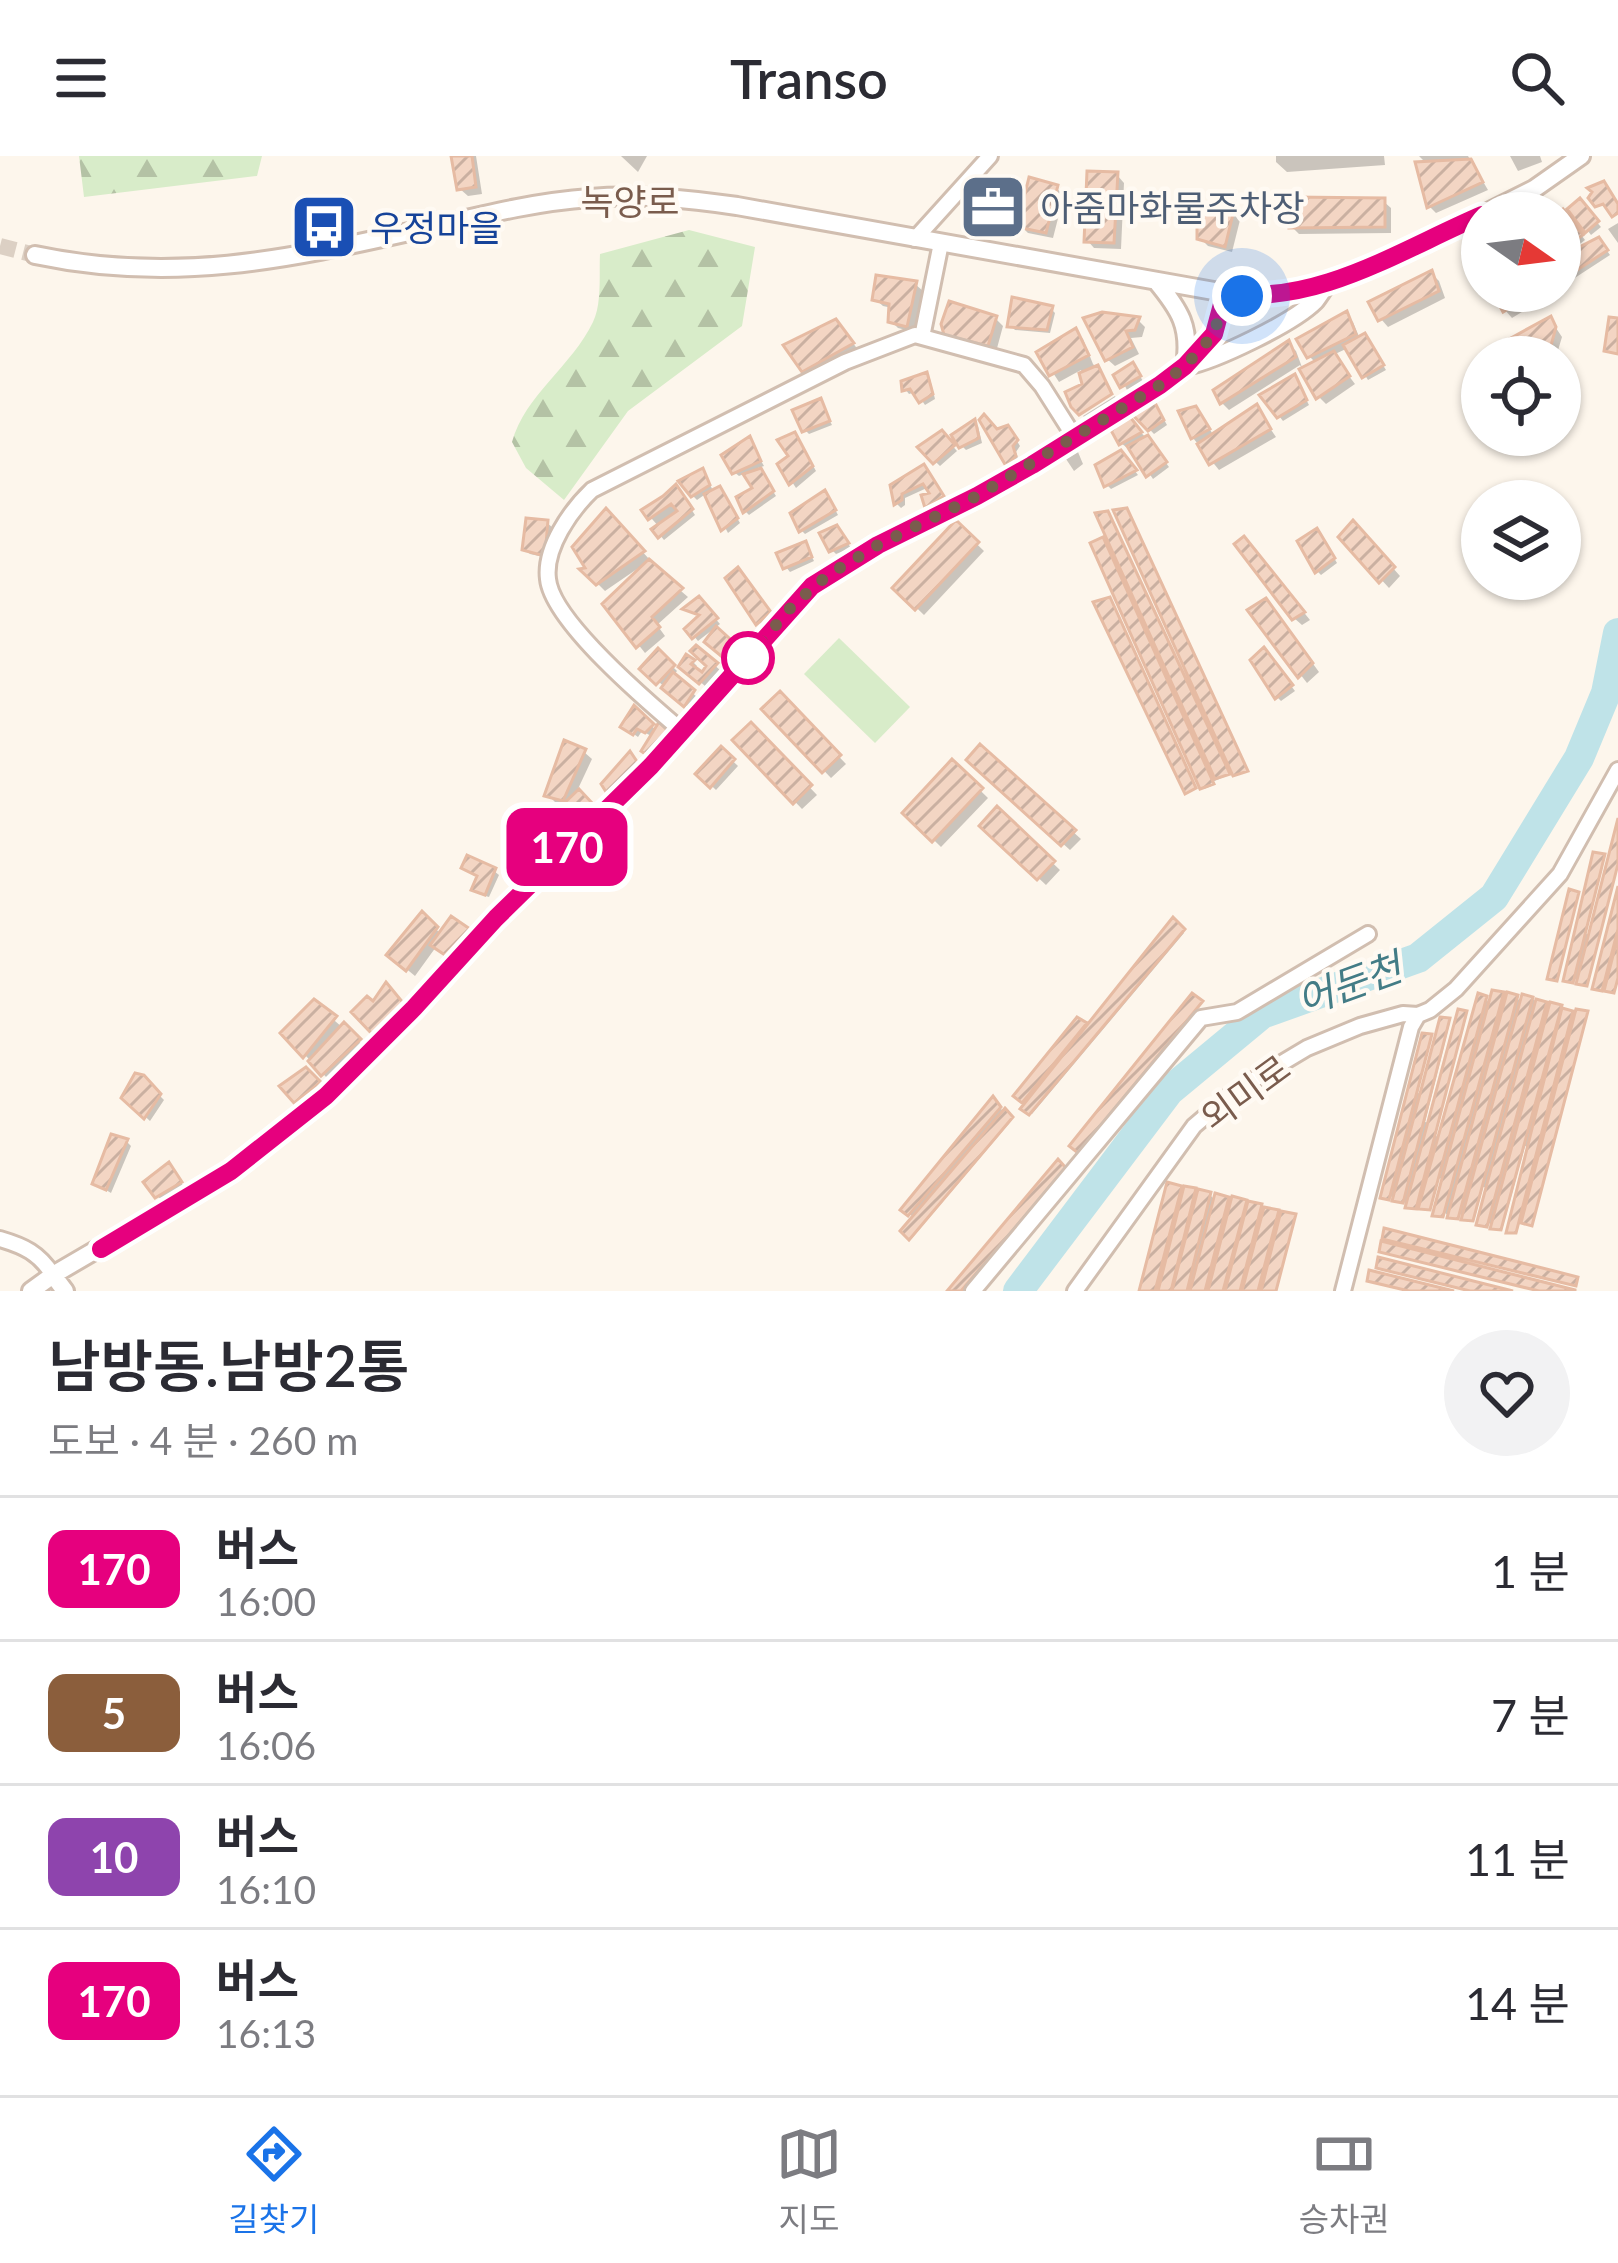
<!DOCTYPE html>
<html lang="ko">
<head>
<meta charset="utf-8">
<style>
  body { margin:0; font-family:Lato,"Noto Sans KR",sans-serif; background:#f2f2f3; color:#2b2b33; height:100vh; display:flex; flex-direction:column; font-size:45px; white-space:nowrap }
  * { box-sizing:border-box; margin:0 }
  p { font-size:39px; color:#7c7c81 }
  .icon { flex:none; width:66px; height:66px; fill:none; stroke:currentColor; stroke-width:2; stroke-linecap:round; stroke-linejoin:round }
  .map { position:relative; height:1135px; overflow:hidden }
  .details { display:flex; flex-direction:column; background:#fff; flex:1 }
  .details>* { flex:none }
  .badge { padding:0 24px; border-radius:18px; font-size:42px; line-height:78px }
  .needle { width:78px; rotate:104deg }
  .controls { position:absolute; left:1461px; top:36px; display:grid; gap:24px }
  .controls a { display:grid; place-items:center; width:120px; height:120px; border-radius:50%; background:#fff; box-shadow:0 3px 9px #0004; font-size:60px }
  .you { position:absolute; width:60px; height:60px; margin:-30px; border:9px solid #fff; border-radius:50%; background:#1a73e8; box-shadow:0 0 0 18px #1a73e833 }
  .map>.badge { position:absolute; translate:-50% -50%; box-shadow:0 0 0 6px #fff }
  .round { display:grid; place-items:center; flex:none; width:126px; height:126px; border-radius:63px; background:#f2f2f3 }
  .head { display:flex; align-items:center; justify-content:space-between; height:204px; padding:0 48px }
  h1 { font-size:57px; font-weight:600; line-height:90px }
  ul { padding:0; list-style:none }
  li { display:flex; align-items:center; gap:36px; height:144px; padding:0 48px; border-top:3px solid #e1e1e2 }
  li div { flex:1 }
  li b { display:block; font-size:45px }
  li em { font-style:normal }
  li .badge { min-width:132px; font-weight:700; text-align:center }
  header { display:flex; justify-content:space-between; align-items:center; height:156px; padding:0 48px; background:#fff; font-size:54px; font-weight:600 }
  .dock { display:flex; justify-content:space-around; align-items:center; height:168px; border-top:3px solid #e1e1e2; background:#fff; font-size:33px; color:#7c7c81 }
  .dock a { display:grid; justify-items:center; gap:6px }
  .dock .active { color:#1a73e8 }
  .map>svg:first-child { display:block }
  .forest { fill:url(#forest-firs) }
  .pitch { fill:#d8ecc9 }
  .shadow { fill:#0003 }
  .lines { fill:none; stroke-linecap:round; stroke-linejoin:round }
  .river { stroke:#bfe3e8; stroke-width:30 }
  .building { fill:url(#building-hatch); stroke:#e6bba3; stroke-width:3 }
  .tertiary-tunnel { stroke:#dcd0c4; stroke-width:16; stroke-dasharray:16 8; stroke-linecap:butt }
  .minor-casing { stroke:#d1beb0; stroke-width:20 }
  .tertiary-casing { stroke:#d1beb0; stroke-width:22 }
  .minor { stroke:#fff; stroke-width:14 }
  .tertiary { stroke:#fff; stroke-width:16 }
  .line-casing { stroke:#fff; stroke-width:27 }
  .line { stroke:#e6007e; stroke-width:18 }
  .walk { stroke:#7a5c4d; stroke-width:12; stroke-dasharray:0 21.6 }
  .stop-dot { fill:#fff; stroke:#e6007e; stroke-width:6 }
  .labels { text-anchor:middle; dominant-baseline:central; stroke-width:9; stroke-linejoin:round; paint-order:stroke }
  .street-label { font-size:36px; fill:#7a5c4d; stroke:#fffaf3 }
  .service-label { font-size:36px; fill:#4e5e75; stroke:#fffaf3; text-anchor:start }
  .transit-label { font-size:36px; fill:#164399; stroke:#fffaf3; text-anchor:start }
  .water-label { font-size:39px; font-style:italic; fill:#437c86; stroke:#fffaf3 }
</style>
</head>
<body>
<header><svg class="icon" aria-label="menu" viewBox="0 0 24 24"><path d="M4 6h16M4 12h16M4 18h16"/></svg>Transo<svg class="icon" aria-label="search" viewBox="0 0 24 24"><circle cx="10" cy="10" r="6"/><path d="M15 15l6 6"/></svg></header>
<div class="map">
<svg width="1618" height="1135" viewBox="0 0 1618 1135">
  <defs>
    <pattern id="forest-firs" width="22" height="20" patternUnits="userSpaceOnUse" patternTransform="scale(3)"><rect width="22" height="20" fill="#d8ecc9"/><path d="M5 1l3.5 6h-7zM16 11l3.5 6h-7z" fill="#b4c2a5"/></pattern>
    <pattern id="building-hatch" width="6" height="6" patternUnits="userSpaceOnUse" patternTransform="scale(3)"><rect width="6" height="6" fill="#f3d5c3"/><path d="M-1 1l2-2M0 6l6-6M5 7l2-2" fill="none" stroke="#cab0a1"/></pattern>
  </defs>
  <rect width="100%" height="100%" fill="#fdf6ec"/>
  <path class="forest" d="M79,0H262L257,20L84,41Z
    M689,74L755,91L742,170L628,255L564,344L526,312L512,286C525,239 572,210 593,166C602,148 599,118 600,98Z"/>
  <path class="pitch" d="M839,482L910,551L875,587L804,518Z"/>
  <path class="shadow" d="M454,0H476L482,38L468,40L460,33Z
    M621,0H647L638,16Z
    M1276,0H1384L1385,9L1287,16L1276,6Z
    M1419,0H1468L1488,34L1436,57L1429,50L1428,9Z
    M1510,0H1540L1542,6L1518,15Z
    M1117,19L1124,27L1121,93L1094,92L1087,84Z
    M1056,32L1064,39L1053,82L1028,77L1018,67L1017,73L984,68L980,64L1015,43L1020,47L1018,63L1022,64Z
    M1383,45L1391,52V77L1299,78L1292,71Z
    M1579,46L1601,71L1591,79L1571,53Z
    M1232,56L1240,64L1232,96L1208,90L1200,82Z
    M1567,61L1585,84L1572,94L1568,89Z
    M1618,67V87L1608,73Z
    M1603,89L1610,99L1567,127L1562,123L1560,105Z
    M1431,117L1439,125L1445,142L1388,171L1381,163Z
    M915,128L923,135L914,176L898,172L891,165L892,152L883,150L875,143Z
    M1495,135H1532L1538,146L1512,162L1505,154Z
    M1051,153L1055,157L1050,177L1015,174L1011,170Z
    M1346,159L1353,166L1360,183L1368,185L1386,214L1368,224L1348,192L1333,199L1355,228L1326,248L1319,241L1300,209L1229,254L1222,247L1289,188L1296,195L1303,214L1316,207L1309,200Z
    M996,163L1003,170L996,196L954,185L946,177Z
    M1550,163L1562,181L1556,201H1510Z
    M1087,164H1138L1145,171L1142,181L1131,182L1139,198L1115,210L1107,203Z
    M843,174L859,195L811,222L804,214Z
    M1076,176L1083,183L1093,208L1104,220L1112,235L1079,255L1086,230L1081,214L1059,226L1040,197Z
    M1136,214L1143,225L1127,234L1124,228Z
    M926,219L930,223L935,243L925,249L916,236L909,238L905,233Z
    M1295,222L1309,249L1283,265L1279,260Z
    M1115,240L1118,246L1088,265L1083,260Z
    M820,246L832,269L809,278L805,274Z
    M1156,249L1167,269L1154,278L1133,256Z
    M1256,252L1276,281L1219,314L1193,282L1183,257L1200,258L1214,280Z
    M1126,261L1151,287L1169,311L1153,323L1130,289L1126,291L1121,287Z
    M982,264L997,276L1012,277L1020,290L1016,296L1019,305L1012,312Z
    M974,267L978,270L982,287L966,294L962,290Z
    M942,278L957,295L940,310L921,292Z
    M749,284L764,310L758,312L776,340L749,359L745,355L756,333L746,317L739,320L734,316Z
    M799,284L816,315L796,332L781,309L792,300Z
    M1078,296L1083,308L1074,315L1066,303Z
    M1125,302L1138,319L1111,333L1107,329Z
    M928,316L946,345L931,354L927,350L933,339L929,331L905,342V349L901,352L897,348L893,330Z
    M706,320L714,337L723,338L740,367L728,377L707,337L697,344L693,340Z
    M680,336L695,359L664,384L655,373L659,371L645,355Z
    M829,342L838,359L805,378L801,374Z
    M606,356L650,404L647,406L688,441L657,469L665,480L645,497L606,448L642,414L640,411L605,435L585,415Z
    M1109,360L1229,619L1212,626L1214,629L1204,633L1195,588L1201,585Z
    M547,367L552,371L548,402L530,398L525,393Z
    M956,368L984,395L924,459L896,432Z
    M1354,368L1400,420L1389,432L1342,381Z
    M841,377L851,392L836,398L832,394Z
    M1321,380L1337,407L1321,419L1317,415Z
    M806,389L814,405L790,416L786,411Z
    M1251,391L1310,464L1302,469L1294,462Z
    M741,419L773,462L763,471L729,423Z
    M699,444L720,468L698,485L688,473L702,461L687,453Z
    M1273,453L1319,516L1307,527L1251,455Z
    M717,474L742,498L732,507L708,486Z
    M696,493L720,514L705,530L682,510L693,506L697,510L694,514L702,520L710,510Z
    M658,496L677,515L673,520L697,541L690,553L644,513Z
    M1268,500L1295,535L1281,545L1277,541Z
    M780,539L846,608L831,622L765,553Z
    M634,554L657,575L659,571L670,582L653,602L644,594L653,581L642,575L638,581L628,574Z
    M751,570L817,639L802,653L736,584Z
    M980,592L1081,683L1070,694L970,604Z
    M721,594L738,610L716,634L699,618Z
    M584,596L592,603L577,635L598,657L557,701L532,695L526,689L566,649L555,646L548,639Z
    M634,603L640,613L614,641L605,628Z
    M952,607L988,642L941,691L906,657Z
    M997,654L1060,714L1046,729L983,670Z
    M1618,674V711L1588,827L1575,823L1574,826L1567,825L1603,701L1586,778L1592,779Z
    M494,715L499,719L489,741L479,738L475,734Z
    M1577,738L1558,825L1551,824Z
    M1618,743V826L1615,836L1601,834Z
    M422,760L442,779L468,775L472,779L451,802L436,791L415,820L398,806Z
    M1173,765L1184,777L1032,958L1024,953L1028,948L1017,940L1078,865L1089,872Z
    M1502,839L1507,844L1517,842L1522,847L1532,843L1551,854L1552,850L1572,857L1577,863L1587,859L1533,1069L1520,1065L1517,1077H1510L1530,992L1525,990L1502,1074L1495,1073L1489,1067L1488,1071L1480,1070L1489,1032L1483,1031L1474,1065L1466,1064L1460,1058L1459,1063L1451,1062L1445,1057L1444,1061L1437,1060L1445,1024L1439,1022L1431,1054L1423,1053L1418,1048L1417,1053L1409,1052V1047L1396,1046L1391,1040L1390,1043L1385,1042L1430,881L1418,937L1423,938L1450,866L1425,966L1430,967L1467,859L1435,980L1441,981L1486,843L1491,849Z
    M314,847L363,889L327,922L284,877Z
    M1201,847L1081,996L1073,990Z
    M306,914L323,932L300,949L283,930Z
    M142,922L164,944L150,965L125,942Z
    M993,945L1012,964L912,1082L904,1075L915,1062L904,1054Z
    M127,986L131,990L111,1037L96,1028Z
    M1059,1007L1065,1015L963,1135H951Z
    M173,1014L184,1031L162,1044L157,1040Z
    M1169,1030L1180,1032L1186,1038L1187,1033L1210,1039L1216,1045L1228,1043L1233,1049L1234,1044L1261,1051L1277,1057L1283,1062L1295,1061L1277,1135H1142Z"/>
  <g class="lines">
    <path class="river" d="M1018,1135L1169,935L1262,858L1418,802L1494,741L1579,602L1606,537L1618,477"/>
  </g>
  <path class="building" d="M451,0H472L476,31L457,34Z
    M1471,3L1483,26L1427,52L1415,6Z
    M1087,15L1118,16L1114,87L1084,86Z
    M1029,21L1058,29L1046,77L1017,71Z
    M1604,25L1618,48V57L1612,61L1603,48L1595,51L1588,42L1592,36L1587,32Z
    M1017,40L1014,70L976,65L983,41Z
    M1290,41L1385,42V71L1289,72Z
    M1580,42L1599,65L1585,77L1567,53Z
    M1193,46L1234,54L1225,91L1197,83V63L1193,58Z
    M1563,53L1583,79L1565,91L1560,84L1559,57Z
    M1599,81L1608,94L1560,125V101Z
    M1432,114L1439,135L1378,165L1368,146Z
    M876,119L917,125L907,171L888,166L889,148L872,144Z
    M1492,135H1531L1532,138L1503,156Z
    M1012,141L1053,150L1047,174L1007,171Z
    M949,145L997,160L988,190L944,179L941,168Z
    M1347,155L1356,178L1307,202L1296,183Z
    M1102,156L1140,161L1135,174L1126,175L1133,191L1105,205L1083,162Z
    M1551,160L1556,171L1548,201H1507L1500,188Z
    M1609,161L1618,162V198L1604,195Z
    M836,163L854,187L802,216L783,189Z
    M1076,172L1089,199L1049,220L1036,196Z
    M1365,177L1384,209L1362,222L1343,189Z
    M1289,184L1296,201L1220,248L1213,234Z
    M1334,195L1350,220L1316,243L1299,213Z
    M1133,206L1141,220L1120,232L1113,219Z
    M1098,209L1112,238L1079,259L1071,251L1065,236L1082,228L1079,217Z
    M927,216L933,238L919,247L910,233L902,235L901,225Z
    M1295,218L1307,244L1277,262L1259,239Z
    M1152,241L1164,264L1148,275L1129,255Z
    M821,242L830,265L802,276L792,254Z
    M1257,248L1271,273L1209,309L1197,288Z
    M1196,250L1210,273L1191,283L1178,255Z
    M1127,257L1142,276L1119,289L1107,267Z
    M984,258L997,273L1008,269L1018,284L1013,290L1016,300L1006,310L979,264Z
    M975,263L979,282L959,292L951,279Z
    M942,274L955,289L933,308L917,291Z
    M795,276L813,310L789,329L777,308L788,300L777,284Z
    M1148,279L1167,306L1146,321L1127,290Z
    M750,280L761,305L732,318L721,299Z
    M1121,294L1137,314L1104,331L1095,309Z
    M924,308L944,340L925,352L921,339L929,337L923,328L902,338V344L894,349L890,329Z
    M703,312L710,329L691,341L678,325Z
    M761,312L774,335L743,357L736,341L752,332L743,318Z
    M676,328L693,353L658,382L651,373L677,355L671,348L648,364L641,354L663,340Z
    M720,330L738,362L721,375L704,338Z
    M825,334L836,354L799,376L790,357Z
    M606,352L645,395L596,429L579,413L585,412L572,391Z
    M1127,352L1248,615L1233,620L1113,354Z
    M1108,355L1230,618L1215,623L1095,357Z
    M526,362L548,364L545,400L522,394Z
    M956,364L979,386L915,454L892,432Z
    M1353,364L1395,411L1379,427L1338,381Z
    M837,369L849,387L829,396L819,377Z
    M1317,372L1335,402L1315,417L1297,385Z
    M1244,380L1305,456L1292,464L1234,388Z
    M1103,381L1214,628L1200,633L1090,387Z
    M806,385L812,401L783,413L776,397Z
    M649,403L683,432L652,461L660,471L636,492L602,448Z
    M738,411L771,456L756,469L725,422Z
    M699,440L718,462L692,483L684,473L699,459L682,453Z
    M1110,441L1196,632L1185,638L1093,446Z
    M1266,442L1313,507L1298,522L1247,454Z
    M716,470L740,492L726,504L704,486Z
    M696,489L718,507L699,528L678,511L686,498L695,504L691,508L702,516L706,510L690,495Z
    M1264,491L1293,529L1275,543L1250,504Z
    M658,492L675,509L656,529L639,513Z
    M673,516L695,534L684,551L661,532Z
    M780,535L841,599L822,617L761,553Z
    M634,549L654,568L645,577L637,573L633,579L620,571Z
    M659,566L668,575L648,600L641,595Z
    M751,566L812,629L793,648L732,584Z
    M564,584L586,593L563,645L544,640Z
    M980,588L1076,674L1061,690L966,604Z
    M721,590L735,603L710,632L695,618Z
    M630,595L638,607L608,639L601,628Z
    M952,603L983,632L932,686L902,657Z
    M579,633L593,648L549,695L521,689Z
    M997,650L1055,705L1037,724L979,670Z
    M1618,662V708L1587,830L1576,828Z
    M1593,696L1605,698L1573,827L1563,825Z
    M467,699L496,712L485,739L471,734L477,720L461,712Z
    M1618,730V773L1602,835L1592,833Z
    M1569,733L1579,736L1557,825L1547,823Z
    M422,755L438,771L406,815L386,799Z
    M451,760L470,773L445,799L430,789Z
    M1173,761L1185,773L1029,959L1020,953Z
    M1618,780V822L1614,837L1604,835Z
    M386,826L404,848L374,880L351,856L367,840L373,845Z
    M1492,834L1504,836L1443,1061L1432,1060Z
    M1507,836L1518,839L1458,1063L1447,1062Z
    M1192,837L1203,845L1078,997L1069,990Z
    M1478,837L1487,840L1430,1054L1418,1053Z
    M1522,838L1533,841L1473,1065L1461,1064Z
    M314,843L337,860L303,902L280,877Z
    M1536,843L1547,846L1487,1071L1476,1069Z
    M1550,846L1562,849L1501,1074L1490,1073Z
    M1562,852L1573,855L1516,1077H1506Z
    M1458,853L1467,855L1416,1053L1405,1052Z
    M1576,853L1588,855L1532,1070L1521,1067Z
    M1077,861L1087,867L1022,947L1013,940Z
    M1440,861L1450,862L1403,1047L1392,1045Z
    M344,866L361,883L321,920L308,905Z
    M1422,877L1432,878L1389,1044L1380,1042Z
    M306,911L321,926L294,947L279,930Z
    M135,917L144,919L161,938L144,963L121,942Z
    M993,940L1001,951L908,1060L900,1054Z
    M1005,952L1013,961L909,1084L900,1075Z
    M111,978L128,983L106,1034L92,1028Z
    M1058,1003L1066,1012L961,1135H947Z
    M169,1006L182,1026L155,1042L143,1026Z
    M1167,1026L1182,1030L1155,1135H1139Z
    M1184,1030L1196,1032L1171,1135H1158Z
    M1198,1033L1211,1036L1187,1135H1172Z
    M1215,1037L1229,1041L1205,1135H1190Z
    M1232,1040L1247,1044L1223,1135H1208Z
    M1248,1045L1262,1048L1240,1135H1225Z
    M1264,1051L1279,1054L1258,1135H1242Z
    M1281,1055L1296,1058L1276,1135H1261Z
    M1384,1072L1578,1121L1576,1130L1382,1083Z
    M1381,1085L1575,1134V1135H1539L1379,1096Z
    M1378,1101L1513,1135H1470L1376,1112Z
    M1369,1114L1454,1135H1409L1367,1125Z"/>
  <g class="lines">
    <path class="tertiary-tunnel" d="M0,90L35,99"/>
    <g class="minor-casing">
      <path id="minor" d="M915,83L990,0
        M922,181L941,87
        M682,575C649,547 552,465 548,423C544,392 571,354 592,334L845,206L915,179L1024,209L1042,230L1075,282
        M0,1083C24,1090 39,1097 53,1119
        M973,1135L1201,862L1237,856L1368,778
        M1075,1135L1194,970L1235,935L1307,892L1360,870L1403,858L1418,859
        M1343,1135L1411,871L1418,859L1430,854L1456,833L1560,718L1618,614"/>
    </g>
    <g class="tertiary-casing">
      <path id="tertiary" d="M1486,57L1534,33L1581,0
        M35,99C172,128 285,104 418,74C475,61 532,46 590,42C639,38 688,43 737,50L1225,137C1318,149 1400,94 1482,59
        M1156,125C1180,154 1191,171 1185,210
        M1186,210C1216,204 1293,167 1315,145C1317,143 1324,132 1326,129
        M53,1119L65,1135
        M31,1135L53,1119L231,1015L326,940L414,852L496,762L651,611L812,430L878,389L977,340L1032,309L1160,229L1185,210L1214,178L1225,137"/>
    </g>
    <use href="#minor" class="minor"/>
    <use href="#tertiary" class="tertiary"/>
  </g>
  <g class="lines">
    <g class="line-casing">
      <path id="line" d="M101,1093L231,1015L326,940L414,852L496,762L651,610L812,430L878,389L977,340L1032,309L1160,229L1185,210L1214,178L1225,137C1317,150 1400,94 1482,59"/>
    </g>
    <use href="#line" class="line"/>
    <path class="walk" d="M748,502L793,449L828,419L878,389L977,340L1160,229L1185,210L1214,178L1225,137L1242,140"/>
  </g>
  <defs>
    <g id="office-square" transform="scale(3.45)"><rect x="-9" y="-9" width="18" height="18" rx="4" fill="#5c6f8a" stroke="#fffaf3"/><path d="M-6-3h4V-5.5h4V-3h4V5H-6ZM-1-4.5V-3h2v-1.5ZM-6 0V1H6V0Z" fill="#fff"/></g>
    <g id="bus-square" transform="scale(3.45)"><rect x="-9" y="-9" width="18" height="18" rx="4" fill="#1a4fb4" stroke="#fffaf3"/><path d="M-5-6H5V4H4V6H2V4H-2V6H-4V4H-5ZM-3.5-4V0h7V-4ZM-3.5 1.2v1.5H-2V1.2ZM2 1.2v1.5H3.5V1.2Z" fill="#fff"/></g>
  </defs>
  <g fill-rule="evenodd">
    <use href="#office-square" x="993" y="51"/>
    <use href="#bus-square" x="324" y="71"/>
  </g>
  <circle class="stop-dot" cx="748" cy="502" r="24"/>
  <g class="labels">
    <g class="street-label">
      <text x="630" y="45">녹양로</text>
      <text transform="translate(1245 936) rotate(-36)">외미로</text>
    </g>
    <g class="service-label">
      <text x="1040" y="51">아줌마화물주차장</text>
    </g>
    <g class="transit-label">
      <text x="370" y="71">우정마을</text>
    </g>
    <g class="water-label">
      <text transform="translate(1349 827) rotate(-20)">어둔천</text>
    </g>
  </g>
</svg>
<div class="controls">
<a><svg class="needle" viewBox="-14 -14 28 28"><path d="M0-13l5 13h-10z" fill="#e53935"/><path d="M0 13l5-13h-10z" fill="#7c7c81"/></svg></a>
<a><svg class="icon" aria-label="locate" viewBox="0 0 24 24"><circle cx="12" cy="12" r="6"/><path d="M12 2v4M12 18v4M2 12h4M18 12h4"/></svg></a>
<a><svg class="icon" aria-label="layers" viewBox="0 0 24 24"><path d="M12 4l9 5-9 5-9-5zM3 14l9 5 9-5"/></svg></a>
</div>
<div class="you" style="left:1242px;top:140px"></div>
<b class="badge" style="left:567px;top:691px;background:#e6007e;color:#fff">170</b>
</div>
<section class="details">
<div class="head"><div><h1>남방동.남방2통</h1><p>도보 · 4 분 · 260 m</p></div><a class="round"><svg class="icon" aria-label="heart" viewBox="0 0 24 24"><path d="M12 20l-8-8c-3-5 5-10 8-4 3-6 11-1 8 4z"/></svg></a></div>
<ul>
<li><span class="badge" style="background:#e6007e;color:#fff">170</span><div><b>버스</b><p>16:00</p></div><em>1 분</em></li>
<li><span class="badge" style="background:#8b5e3c;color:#fff">5</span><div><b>버스</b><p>16:06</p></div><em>7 분</em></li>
<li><span class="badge" style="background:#8e44ad;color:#fff">10</span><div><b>버스</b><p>16:10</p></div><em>11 분</em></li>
<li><span class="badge" style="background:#e6007e;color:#fff">170</span><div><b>버스</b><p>16:13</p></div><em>14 분</em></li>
</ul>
</section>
<nav class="dock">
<a class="active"><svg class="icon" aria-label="directions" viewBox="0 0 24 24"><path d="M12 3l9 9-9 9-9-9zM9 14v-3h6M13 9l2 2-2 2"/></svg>길찾기</a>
<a><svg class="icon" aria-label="map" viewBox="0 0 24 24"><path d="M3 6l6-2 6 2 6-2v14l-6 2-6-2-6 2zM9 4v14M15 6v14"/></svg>지도</a>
<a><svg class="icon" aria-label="tickets" viewBox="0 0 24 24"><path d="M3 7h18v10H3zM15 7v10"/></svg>승차권</a>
</nav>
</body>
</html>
